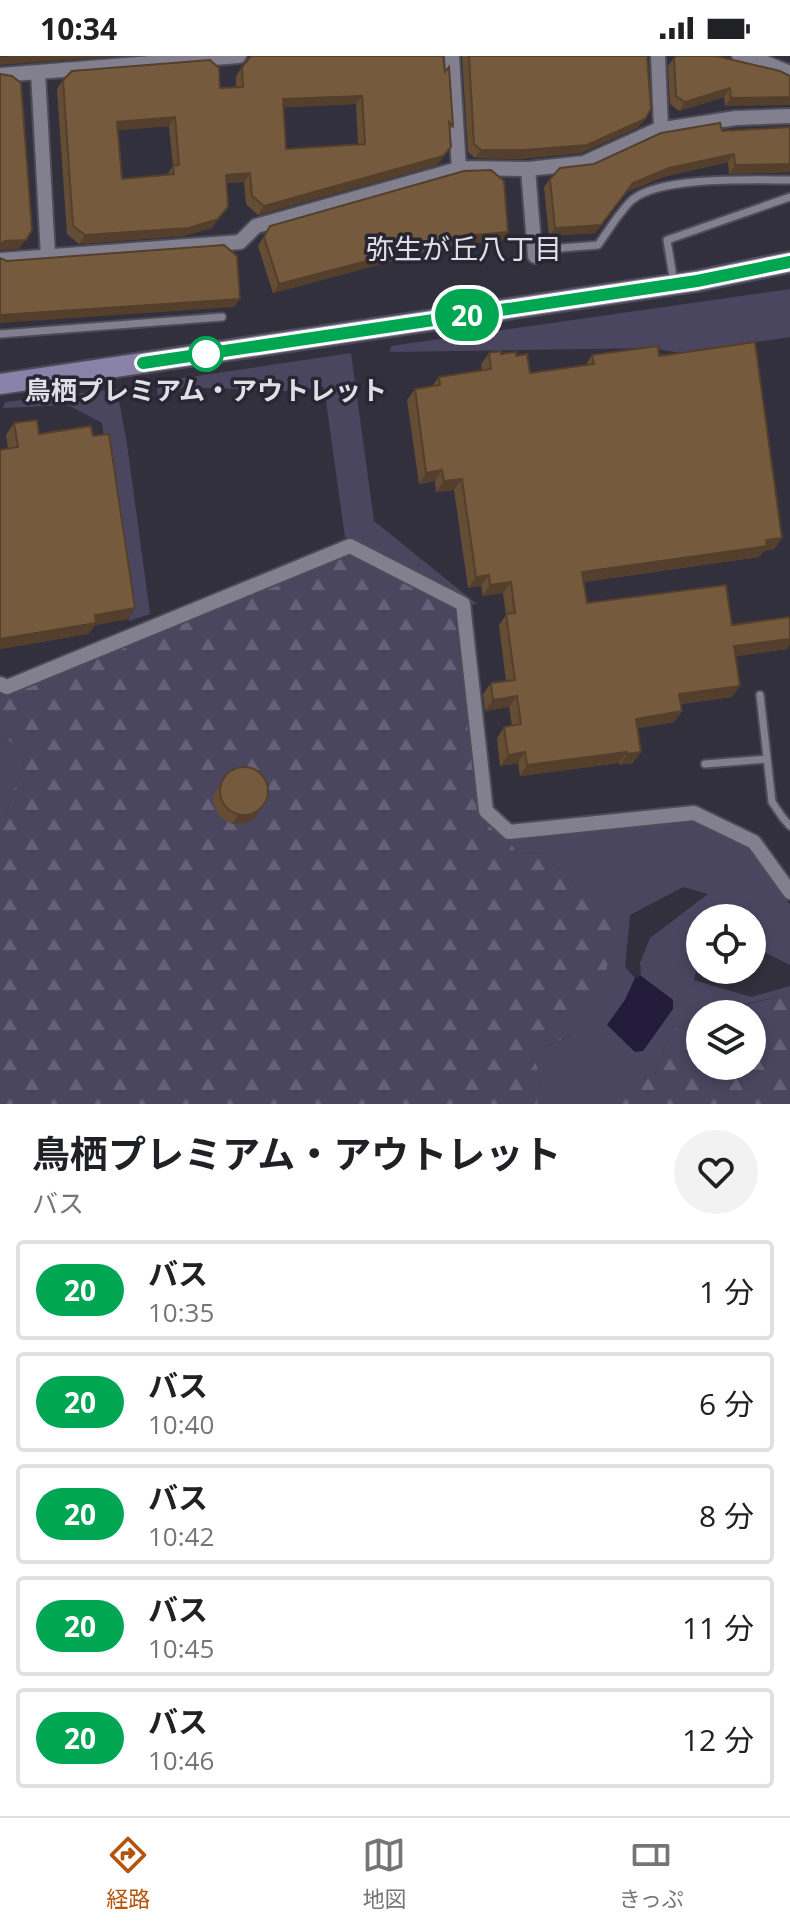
<!DOCTYPE html>
<html lang="ja">
<head>
<meta charset="utf-8">
<style>
  body { margin:0; font-family:"Open Sans","Noto Sans JP",sans-serif; background:#f2f2f2; color:#202124; height:100vh; display:flex; flex-direction:column; font-size:30px; white-space:nowrap }
  * { box-sizing:border-box; margin:0 }
  p { font-size:26px; color:#757577 }
  .icon { flex:none; width:44px; height:44px; fill:none; stroke:currentColor; stroke-width:2; stroke-linecap:round; stroke-linejoin:round }
  .map { position:relative; height:1048px; overflow:hidden }
  .panel { display:flex; flex-direction:column; background:#fff; flex:1 }
  .panel>* { flex:none }
  .badge { padding:0 16px; border-radius:26px; font-size:28px; line-height:52px }
  .buttons { position:absolute; left:686px; top:848px; display:grid; gap:16px }
  .buttons a { display:grid; place-items:center; width:80px; height:80px; border-radius:50%; background:#fff; box-shadow:0 4px 12px #0003; font-size:40px }
  .map>.badge { position:absolute; translate:-50% -50%; box-shadow:0 0 0 4px #fff }
  .round { display:grid; place-items:center; flex:none; width:84px; height:84px; border-radius:42px; background:#f2f2f2 }
  .overview { display:flex; align-items:center; justify-content:space-between; height:136px; padding:0 32px }
  h1 { font-size:38px; font-weight:700; line-height:60px }
  ul { padding:0; list-style:none }
  li { display:flex; align-items:center; gap:24px; height:100px; margin:0 16px 12px; padding:0 16px; border:4px solid #e0e0e0; border-radius:8px }
  li div { flex:1 }
  li b { display:block; font-size:30px }
  li em { font-style:normal }
  li .badge { min-width:88px; font-weight:700; text-align:center }
  .status { display:flex; justify-content:space-between; align-items:center; height:56px; padding:0 40px; background:#fff; direction:ltr }
  .status svg { height:22px; fill:currentColor }
  .tabs { display:flex; justify-content:space-around; align-items:center; height:112px; border-top:2px solid #e0e0e0; background:#fff; font-size:22px; color:#757577 }
  .tabs a { display:grid; justify-items:center; gap:4px }
  .tabs .selected { color:#b45309 }
  .map>svg:first-child { display:block }
  .green { fill:#4b4660; fill-rule:evenodd }
  .forest { fill:url(#forest-firs) }
  .water { fill:#221b39 }
  .lines { fill:none; stroke-linecap:round; stroke-linejoin:round }
  .lane-casing { stroke:#4d4c56; stroke-width:11 }
  .street-casing { stroke:#4d4c56; stroke-width:18 }
  .secondary-casing { stroke:#4d4c56; stroke-width:24 }
  .lane { stroke:#82808e; stroke-width:7 }
  .street { stroke:#82808e; stroke-width:14 }
  .secondary { stroke:#8a82a8; stroke-width:20 }
  .wall { fill:#654d35; fill-rule:evenodd }
  .shaded-wall { fill:#533f2b }
  .building { fill:#765a3e; stroke:#533f2b; stroke-width:2; fill-rule:evenodd }
  .line-casing { stroke:#fff; stroke-width:18 }
  .line { stroke:#00a651; stroke-width:12 }
  .stop-dot { fill:#fff; stroke:#00a651; stroke-width:4 }
  .labels { text-anchor:middle; dominant-baseline:central; stroke-width:7; stroke-linejoin:round; paint-order:stroke }
  .stop-label { font-size:26px; font-weight:bold; fill:#e0dfe7; stroke:#282632 }
  .neighbourhood-label { font-size:28px; fill:#e0dfe7; stroke:#282632 }
</style>
</head>
<body>
<div class="status"><b>10:34</b><svg viewBox="0 0 49 12"><path d="M0 12V9h3v3zM5 12V6h3v6zM10 12V3h3v9zM15 12V0h3v12zM26 1h20v11H26zM47 4h2v5h-2z"/></svg></div>
<div class="map">
<svg width="790" height="1048" viewBox="0 0 790 1048">
  <defs>
    <pattern id="forest-firs" width="22" height="20" patternUnits="userSpaceOnUse" patternTransform="scale(2)"><rect width="22" height="20" fill="#4b4660"/><path d="M5 1l3.5 6h-7zM16 11l3.5 6h-7z" fill="#656077"/></pattern>
  </defs>
  <rect width="100%" height="100%" fill="#32303d"/>
  <path class="green" d="M790,233V281L682,297L650,292L390,296L391,290Z
    M351,297L374,465L477,548L470,549L345,481L324,331L285,335L183,331L159,348L156,326Z
    M117,333L127,388L150,558L129,565L102,367L68,349L3,352L5,346Z
    M0,678L27,698L6,757L0,754Z
    M691,762L751,794L790,849V909L754,891L757,870L752,868V862H738L710,851L707,862H700V896L694,924L751,941L790,930V938L700,958V960L670,976L654,1021L620,1030L612,1048H537L542,1025L535,1005L541,992L570,981L576,832L570,817L554,811L547,798L518,797L506,782ZM683,831L708,838L650,882L640,907L641,920L673,944L607,969L625,944L635,922L625,911L630,859Z"/>
  <path class="forest" d="M348,497L454,550L479,758L506,782L518,797L547,798L554,811L570,817L576,832L598,838L608,855L613,886L604,923L569,981L541,992L535,1005L542,1025L537,1048H0V754L6,757L27,698L0,678V635Z
    M790,938V1048H612L620,1030L654,1021L670,976L700,960V1010H752V958H706Z"/>
  <path class="water" d="M641,920L673,944V953L643,995L635,996L607,969L625,944L635,922Z"/>
  <g class="lines">
    <g class="lane-casing">
      <path id="lane" d="M561,192L598,189C608,175 620,155 632,144C660,120 752,124 790,124
        M674,227L667,184L790,141
        M0,278L222,261
        M760,639L772,746L783,762L790,770
        M705,708L767,703"/>
    </g>
    <g class="street-casing">
      <path id="street" d="M452,0L459,113
        M658,0L661,73
        M739,0L754,2L790,17
        M38,16L48,200
        M0,19L239,0
        M528,113L535,200
        M0,204L240,186L256,170L462,112L528,113L584,107L657,74L736,62L790,60
        M0,628L7,631L350,490L463,548L486,755L509,776L694,757L754,786L790,836"/>
    </g>
    <g class="secondary-casing">
      <path id="secondary" d="M0,328L697,225L790,206"/>
    </g>
    <use href="#lane" class="lane"/>
    <use href="#street" class="street"/>
    <use href="#secondary" class="secondary"/>
  </g>
  <path class="wall" d="M462,0H647L639,71L581,97L518,103L475,102L468,96Z
    M674,2L780,15L725,50L724,41L679,55L670,48L668,10Z
    M242,11L445,16L453,70L450,74L451,91L437,109L258,159L246,148L244,126L227,127L212,172L183,180L79,188L67,178L57,33L63,24L220,32L236,31V20ZM356,48L358,88L286,93L284,51ZM169,70L173,110L167,119L122,123L118,74Z
    M790,71V116L729,118L728,106L663,121L627,136L595,177L549,180L544,131L550,123L594,108L722,75Z
    M270,170L502,185L456,188L273,237L258,190Z
    M489,297L516,300L530,317L586,309L592,299L659,300L782,482L774,493L764,495L759,501L584,526L587,547L732,569L790,583V589L787,593L736,600L732,641L681,648L682,655L674,666L638,672L633,707L620,709L619,707L520,720L518,707L500,710L497,682L504,671L512,670L509,651L485,655L483,638L491,627L506,625L499,569L506,559L503,537L483,540L481,530L468,532L454,434L436,436L435,425L419,428L407,344L415,333L432,330L439,321L482,315L481,308Z
    M14,367L39,378L128,563L95,569L88,578L0,593V394L8,392L6,379Z
    M228,716L260,754L254,763L247,767L232,768L219,760L213,746L214,738Z"/>
  <path class="shaded-wall" d="M12,0H119L0,9V1Z
    M730,32L724,41L679,55L685,46Z
    M362,40L356,48L277,52L283,43Z
    M790,41V49L725,50L731,42Z
    M175,61L169,70L111,75L117,66Z
    M645,63L639,71L581,97L518,103L475,102L481,94Z
    M451,91L437,109L258,159L264,150Z
    M734,98L728,106L663,121L627,136L595,177L549,180L555,172L633,127L669,112Z
    M790,108V116L729,118L735,109Z
    M250,117L244,126L220,127L226,119Z
    M228,151L212,172L183,180L79,188L85,179Z
    M508,176L502,185L456,188L273,237L279,228L462,180Z
    M26,184L19,193L0,194V188L5,185Z
    M240,243L234,251L0,267V259Z
    M442,414L435,425L419,428L426,417Z
    M462,423L454,434L436,436L444,425Z
    M782,482L774,493L764,495L759,501L575,527L582,516Z
    M489,519L481,530L468,532L476,521Z
    M511,526L503,537L483,540L490,529Z
    M135,552L128,563L95,569L88,578L0,593V583L95,559Z
    M790,583V589L787,593L727,601L734,590Z
    M740,630L732,641L672,649L679,638Z
    M517,640L509,651L485,655L493,644Z
    M682,655L674,666L629,674L636,663Z
    M525,696L518,707L500,710L508,699Z
    M627,696L619,707L520,720L527,709Z
    M641,696L633,707L620,709L627,698Z
    M260,754L254,763L247,767L232,768L238,759Z"/>
  <path class="building" d="M251,0H443L445,16L449,11L453,70L449,66L451,91L443,100L264,150L252,140L250,117L226,119L228,151L218,163L189,172L85,179L73,170L63,24L72,15L210,4L219,12L220,32L243,31L242,11ZM362,40L365,88L286,93L283,43ZM175,61L179,109L173,110L174,118L122,123L117,66Z
    M469,0H647L651,53L645,63L587,89L524,94H481L474,88Z
    M677,0H716L780,15L790,20V41L731,42L730,32L685,46L676,40L674,2Z
    M0,18L12,20L21,27L32,174L26,184L5,185L0,188Z
    M720,67L722,75L790,71V108L735,109L734,98L669,112L633,127L601,169L555,172L550,123L560,112L594,108L661,77Z
    M491,114L504,125L508,176L462,180L279,228L264,181L270,170L464,115Z
    M224,189L237,200L240,243L0,259V202L7,205Z
    M755,286L782,482L766,484L767,490L582,516L587,547L726,529L732,569L790,561V583L734,590L740,630L679,638L682,655L636,663L641,696L627,698V696L527,709L525,696L508,699L504,671L521,668L517,640L493,644L491,627L515,624L506,558L515,557L511,526L490,529L489,519L476,521L462,423L444,425L442,414L426,417L415,333L440,329L439,321L491,313L489,297L501,295V298L516,296V300L527,298L530,317L594,308L592,299L658,290L659,300Z
    M37,364L39,378L91,370L93,380L109,378L135,552L95,559L96,567L0,583V394L18,391L14,367Z
    M220 735a24 24 0 1 1 48 0a24 24 0 1 1-48 0Z"/>
  <g class="lines">
    <g class="line-casing">
      <path id="line" d="M143,307L697,225L790,206"/>
    </g>
    <use href="#line" class="line"/>
  </g>
  <circle class="stop-dot" cx="206" cy="298" r="16"/>
  <g class="labels">
    <g class="stop-label">
      <text x="206" y="334">鳥栖プレミアム・アウトレット</text>
    </g>
    <g class="neighbourhood-label">
      <text x="464" y="192">弥生が丘八丁目</text>
    </g>
  </g>
</svg>
<div class="buttons">
<a><svg class="icon" aria-label="locate" viewBox="0 0 24 24"><circle cx="12" cy="12" r="6"/><path d="M12 2v4M12 18v4M2 12h4M18 12h4"/></svg></a>
<a><svg class="icon" aria-label="layers" viewBox="0 0 24 24"><path d="M12 4l9 5-9 5-9-5zM3 14l9 5 9-5"/></svg></a>
</div>
<b class="badge" style="left:467px;top:259px;background:#00a651;color:#fff">20</b>
</div>
<section class="panel">
<div class="overview"><div><h1>鳥栖プレミアム・アウトレット</h1><p>バス</p></div><a class="round"><svg class="icon" aria-label="heart" viewBox="0 0 24 24"><path d="M12 20l-8-8c-3-5 5-10 8-4 3-6 11-1 8 4z"/></svg></a></div>
<ul>
<li><span class="badge" style="background:#00a651;color:#fff">20</span><div><b>バス</b><p>10:35</p></div><em>1 分</em></li>
<li><span class="badge" style="background:#00a651;color:#fff">20</span><div><b>バス</b><p>10:40</p></div><em>6 分</em></li>
<li><span class="badge" style="background:#00a651;color:#fff">20</span><div><b>バス</b><p>10:42</p></div><em>8 分</em></li>
<li><span class="badge" style="background:#00a651;color:#fff">20</span><div><b>バス</b><p>10:45</p></div><em>11 分</em></li>
<li><span class="badge" style="background:#00a651;color:#fff">20</span><div><b>バス</b><p>10:46</p></div><em>12 分</em></li>
</ul>
</section>
<nav class="tabs">
<a class="selected"><svg class="icon" aria-label="directions" viewBox="0 0 24 24"><path d="M12 3l9 9-9 9-9-9zM9 14v-3h6M13 9l2 2-2 2"/></svg>経路</a>
<a><svg class="icon" aria-label="map" viewBox="0 0 24 24"><path d="M3 6l6-2 6 2 6-2v14l-6 2-6-2-6 2zM9 4v14M15 6v14"/></svg>地図</a>
<a><svg class="icon" aria-label="tickets" viewBox="0 0 24 24"><path d="M3 7h18v10H3zM15 7v10"/></svg>きっぷ</a>
</nav>
</body>
</html>
